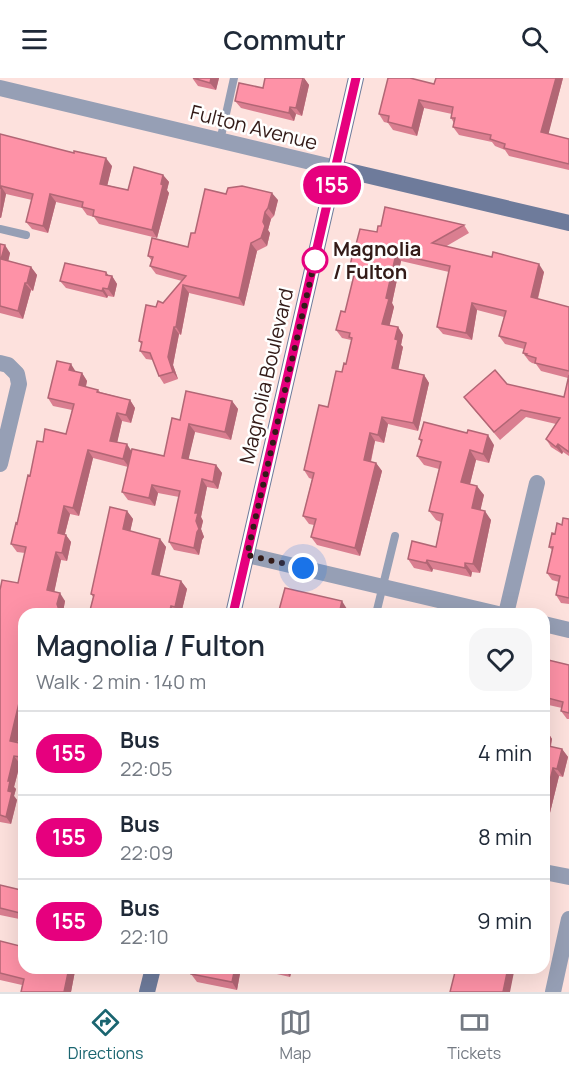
<!DOCTYPE html>
<html lang="en">
<head>
<meta charset="utf-8">
<style>
  body { margin:0; font-family:Manrope,sans-serif; background:#f6f6f7; color:#1f2937; height:100vh; display:flex; flex-direction:column; font-size:22px; white-space:nowrap }
  * { box-sizing:border-box; margin:0 }
  p { font-size:20px; color:#747a83 }
  .icon { flex:none; width:33px; height:33px; fill:none; stroke:currentColor; stroke-width:2; stroke-linecap:round; stroke-linejoin:round }
  .map { position:relative; flex:1; overflow:hidden }
  .drawer { position:absolute; left:18px; top:530px; width:532px; height:366px; display:flex; flex-direction:column; background:#fff; border-radius:18px; box-shadow:0 6px 24px #0002 }
  .drawer>* { flex:none }
  .badge { padding:0 12px; border-radius:20px; font-size:21px; line-height:39px }
  .you { position:absolute; width:30px; height:30px; margin:-15px; border:4px solid #fff; border-radius:50%; background:#1a73e8; box-shadow:0 0 0 9px #1a73e833 }
  .map>.badge { position:absolute; translate:-50% -50%; box-shadow:0 0 0 3px #fff }
  .round { display:grid; place-items:center; flex:none; width:63px; height:63px; border-radius:18px; background:#f6f6f7 }
  .headline { display:flex; align-items:center; justify-content:space-between; height:102px; padding:0 18px }
  h1 { font-size:28px; font-weight:600; line-height:45px }
  ul { padding:0; list-style:none }
  li { display:flex; align-items:center; gap:18px; height:84px; padding:0 18px; border-top:2px solid #e0e1e3 }
  li div { flex:1 }
  li b { display:block; font-size:22px }
  li em { font-style:normal }
  li .badge { min-width:66px; font-weight:700; text-align:center }
  header { display:flex; justify-content:space-between; align-items:center; height:78px; padding:0 18px; background:#fff; font-size:27px; font-weight:600 }
  .dock { display:flex; justify-content:space-around; align-items:center; height:84px; border-top:2px solid #e0e1e3; background:#fff; font-size:16px; color:#747a83 }
  .dock a { display:grid; justify-items:center; gap:3px }
  .dock .on { color:#1a6570 }
  .map>svg:first-child { display:block }
  .lines { fill:none; stroke-linecap:round; stroke-linejoin:round }
  .service { stroke:#969fb5; stroke-width:8 }
  .minor { stroke:#969fb5; stroke-width:16 }
  .tertiary { stroke:#969fb5; stroke-width:16 }
  .secondary { stroke:#6e7b9b; stroke-width:16 }
  .wall { fill:#da7e90 }
  .shaded-wall { fill:#b26675 }
  .building { fill:#fe92a7; stroke:#b26675; stroke-width:1.5 }
  .line-casing { stroke:#fff; stroke-width:14 }
  .line { stroke:#e6007e; stroke-width:9 }
  .walk { stroke:#331b18; stroke-width:6; stroke-dasharray:0 10.8 }
  .stop-dot { fill:#fff; stroke:#e6007e; stroke-width:3 }
  .labels { text-anchor:middle; dominant-baseline:central; stroke-width:5; stroke-linejoin:round; paint-order:stroke }
  .street-label { font-size:20px; fill:#331b18; stroke:#fff }
  .stop-label { font-size:20px; font-weight:bold; fill:#331b18; stroke:#fff; text-anchor:start }
</style>
</head>
<body>
<header><svg class="icon" aria-label="menu" viewBox="0 0 24 24"><path d="M4 6h16M4 12h16M4 18h16"/></svg>Commutr<svg class="icon" aria-label="search" viewBox="0 0 24 24"><circle cx="10" cy="10" r="6"/><path d="M15 15l6 6"/></svg></header>
<div class="map">
<svg width="569" height="914" viewBox="0 0 569 914">
  <rect width="100%" height="100%" fill="#fde1dd"/>
  <g class="lines">
    <path class="service" d="M220,63L234,0
      M0,151L26,157
      M376,536L395,458"/>
    <path class="minor" d="M0,285L8,287L17,296L19,306L0,386
      M247,477L498,536
      M506,536L537,405
      M544,546L569,552
      M544,794L569,799
      M553,914L569,841"/>
    <path class="tertiary" d="M0,10L336,90"/>
    <path class="secondary" d="M336,90L569,145
      M233,536L356,0
      M147,914L153,890"/>
  </g>
  <path class="wall" d="M219,0L216,12L198,8L193,1Z
    M304,0L309,7L302,38L296,36L294,43L241,30L235,23L263,10Z
    M436,0H563L548,56L569,61V92L509,78L505,72L495,68L492,64L459,57L453,49L454,45L451,40L452,36L424,30L417,58L393,52L388,45L384,44L379,36L434,6Z
    M0,56L112,88L107,107L128,112L163,97L169,104L167,112L169,115L157,160L99,146L94,139L87,137L82,130L56,124L48,155L32,151L26,144L32,122L6,116L1,140H0Z
    M226,116L278,122L274,138L271,141L268,152L270,155L267,168L257,173L244,228L189,215L181,257L179,256L173,287L178,301L164,306L159,298L153,282L146,281L140,273L142,267L139,263L156,229L163,225L182,203L156,196L150,188L152,183L148,178L188,169L195,155Z
    M464,147L469,155L445,169L544,194L538,221L569,229V378L563,374L562,376L551,369L546,361L556,346L526,339L500,362L470,327L464,319L507,306L564,319L568,300L541,293L536,286L532,285L529,283L523,275L524,271L505,266L499,258L504,239L477,232L472,262L443,256L437,249L449,194L401,183L392,225L394,229L389,248L398,249L403,257L401,267L403,269L398,291L424,297L429,305L418,353L388,346L384,365L375,363L371,384L376,385L382,393L360,478L317,467L311,459L314,447L309,446L303,438L312,401L309,400L304,392L328,329L342,294L346,286L352,263L351,262L342,260L336,252L345,234L355,195L350,188L354,174L377,154L381,148Z
    M0,166L10,175L8,183L31,189L37,197L33,213L31,212L23,241L0,235Z
    M108,197L112,198L117,206L114,219L108,218L107,220L66,210L60,203Z
    M76,294L82,295L87,303L86,309L98,312L100,314L130,322L135,330L131,345L122,343L117,364L132,374L164,378L180,342L232,323L238,331L231,362L195,354L188,381L216,387L222,395L218,411L207,409L201,439L203,443L201,451L204,459L202,462L199,477L174,472L169,464L179,419L158,415L155,428L128,422L122,414L128,389L93,380L79,438L70,436L65,456L71,464L67,483L61,482L54,514L65,523L63,534V536H24V636L17,665L24,666V686H20L14,709L16,711L14,718L17,722L11,746L0,744V512L18,505L25,475L17,474L11,466L30,398L43,364L66,356L72,332L53,328L48,320Z
    M419,361L494,367L489,385L476,382L470,406L484,417L480,432L491,442L480,495L472,494L471,499L433,491L432,494L414,490L408,481L436,469L441,444L436,442L429,433L439,391L424,387L417,378L421,364Z
    M127,433L133,441L130,453L160,461L166,469L159,498L181,503L187,511L181,536H89L93,519L91,516Z
    M569,441V526L561,525L556,517L559,504L552,502L547,495L552,472L549,469L555,456Z
    M544,581L569,587V641H567L561,633L562,630L544,626Z
    M544,653H547L552,661L551,669L562,671L568,679L563,699L559,698L548,743L549,745L545,761H544Z
    M24,799V842L0,837V807L21,812Z
    M0,863L24,890H80L79,894L75,893L71,914H21L22,907L0,902Z
    M193,890H241L237,912L197,904L191,896Z
    M265,890H309L308,896L292,892L290,899L268,894Z"/>
  <path class="shaded-wall" d="M211,0H219L216,12L210,5Z
    M304,0L309,7L302,38L296,30Z
    M556,0H563L547,62L541,54Z
    M419,22L424,30L417,58L412,50Z
    M290,29L296,36L294,43L289,35Z
    M106,80L112,88L106,113L100,106Z
    M163,97L169,104L167,112L169,115L157,160L152,152Z
    M1,108L6,116L1,140L0,139Z
    M272,115L278,122L274,138L268,130Z
    M50,116L56,124L48,155L43,148Z
    M265,134L271,141L268,152L270,155L267,168L261,160Z
    M251,165L257,173L244,228L239,220Z
    M5,167L10,175L7,189L1,181Z
    M396,176L401,183L392,225L394,229L388,254L382,246L386,220Z
    M539,186L544,194L536,227L531,219Z
    M31,189L37,197L33,213L27,205Z
    M106,194L111,201L112,198L117,206L114,219L108,211L106,197Z
    M25,205L31,212L23,241L18,233Z
    M183,207L189,215L181,257L176,249Z
    M103,210L108,218L107,220L102,213Z
    M472,225L477,232L472,262L466,255Z
    M174,249L179,256L173,287L178,301L173,294L168,279Z
    M398,249L403,257L401,267L403,269L397,298L392,290L395,261Z
    M71,286L76,294L69,292Z
    M82,295L87,303L84,315L79,307Z
    M424,297L429,305L418,353L413,345Z
    M130,322L135,330L131,345L126,337Z
    M232,323L238,331L231,362L225,354Z
    M117,335L122,343L116,370L110,363Z
    M382,339L388,346L384,365L378,357Z
    M189,346L195,354L187,388L182,380Z
    M370,355L375,363L369,390L364,382Z
    M488,357L494,367L489,385L483,376Z
    M127,366L132,374L129,389L123,381Z
    M558,366L563,374L562,376L556,369Z
    M88,372L93,380L79,438L73,430Z
    M470,372L476,382L468,414L461,404Z
    M376,385L382,393L360,478L355,470Z
    M216,387L222,395L218,411L213,404Z
    M202,401L207,409L201,439L203,443L201,451L204,459L202,462L199,477L194,470L196,443L195,435Z
    M152,407L158,415L155,428L149,420Z
    M477,408L484,417L479,439L472,430Z
    M64,428L70,436L63,463L58,455Z
    M127,433L133,441L129,459L123,451Z
    M485,433L491,442L480,495L473,486Z
    M66,457L71,464L67,483L62,475Z
    M160,461L166,469L158,505L152,496Z
    M56,474L61,482L53,520L47,512Z
    M427,482L433,491L432,494L426,485Z
    M465,485L472,494L471,499L465,490Z
    M181,503L187,511L181,536H179L175,529Z
    M60,515L65,523L63,534V536H62L59,532L57,526Z
    M342,523L347,531L346,536H339Z
    M171,528L176,536H169Z
    M23,608L24,610V636L16,671L10,663Z
    M547,653L552,661L549,675L544,668Z
    M24,666V683L21,679Z
    M562,671L568,679L563,699L557,691Z
    M14,678L20,686L14,709L16,711L14,718L17,722L11,746L6,739L8,703Z
    M553,690L559,698L548,743L549,745L545,761L544,760V727Z
    M69,890H73L75,893L71,914H64Z
    M235,890H241L237,912L232,904Z
    M285,890H290L292,892L290,899L285,891Z
    M303,890H309L308,896Z
    M508,890H511L514,894L510,914H503Z"/>
  <path class="building" d="M193,0H211L210,5Z
    M265,0H303L296,30L290,29L289,35L235,23L239,5L263,10Z
    M388,0H410L434,6L436,0H556L541,54L569,61V86L504,70L505,66L490,61L491,57L453,49L455,40H451L453,29L419,22L412,50L388,44L389,38L379,36Z
    M0,56L74,75V73L106,80L100,106L128,112L134,89L163,97L161,106L163,107L152,152L93,138L94,132L82,129L83,124L50,116L43,148L26,144L33,116L1,108L0,111Z
    M242,108L272,115L268,130L265,134L263,144L265,148L261,160L251,165L239,220L183,207L176,249H174L168,279L173,294L159,298L150,275L140,273L142,264L139,263L146,227L156,229L158,223L163,225L186,198L150,188L153,179L148,178L152,160L188,169L191,155H195L205,111L226,116L228,110Z
    M385,129L464,147L432,165L492,179L493,174L539,186L531,219L569,229V293L535,285L536,280L526,277L527,276L523,275L526,265L499,258L506,233L472,225L466,255L437,249L450,188L396,176L386,220L389,221L382,246L398,249L395,261L398,262L392,290L424,297L413,345L382,339L378,357L370,355L364,382L376,385L355,470L311,459L316,441L303,438L314,395L304,392L319,327L328,329L336,293L342,294L344,285L346,286L352,260L349,259L350,255L336,252L341,233L345,234L356,189L350,188L353,174H354L360,151L377,154L378,148H381Z
    M0,166L5,167L1,181L31,189L27,205H25L18,233L0,228Z
    M65,185L106,194V197L112,198L108,211L103,210L102,213L60,203Z
    M57,283L71,286L69,292L82,295L79,307L98,312L97,314L130,322L126,337L117,335L110,363L127,366L123,381L88,372L73,430L64,428L58,455L66,457L62,475L56,474L47,512L60,515L57,526L59,532L51,536H24V608H23L10,663L24,666L21,679L14,678L8,703H10L8,713L12,714L6,739L0,737V512L2,502L18,505L26,469L11,466L16,445L17,446L28,397L30,398L37,363L43,364L45,351L66,356L74,326L48,320Z
    M495,292L507,306L564,319L569,297V374L558,366L556,369L546,361L560,340L521,332L494,354L464,319Z
    M186,313L232,323L225,354L189,346L182,380L216,387L213,404L202,401L195,435H198L196,443L199,451L197,454L194,470L169,464L180,413L152,407L149,420L122,414L132,371L164,378L172,340L180,342Z
    M424,344L467,355L468,352L488,357L483,376L470,372L461,404L477,408L472,430L485,433L473,486L465,485V490L427,482L426,485L408,481L412,463L436,469L443,436L429,433L441,384L417,378L422,362L419,361Z
    M110,429L127,433L123,451L160,461L152,496L181,503L175,529L171,528L169,536H89L94,517L91,516Z
    M563,440L569,441V520L556,517L560,498L547,495L553,469H549L552,455L555,456L557,445L562,447Z
    M285,510L342,523L339,536H278Z
    M544,581L569,587V635L561,633L563,624L544,619Z
    M544,653H547L544,664Z
    M544,667L562,671L557,691L553,690L544,727Z
    M24,799V836L0,830V807L21,812Z
    M0,863L24,869V890H69L64,914H21L24,901L0,895Z
    M193,890H235L232,904L191,896Z
    M456,890H508L503,914H450Z"/>
  <g class="lines">
    <g class="line-casing">
      <path id="line" d="M233,536L356,0"/>
    </g>
    <use href="#line" class="line"/>
    <path class="walk" d="M303,490L247,477L315,182"/>
  </g>
  <circle class="stop-dot" cx="315" cy="182" r="12"/>
  <g class="labels">
    <g class="street-label">
      <text transform="translate(254 49) rotate(14)">Fulton Avenue</text>
      <text transform="translate(266 298) rotate(-77)">Magnolia Boulevard</text>
    </g>
    <g class="stop-label">
      <text x="333" y="170">Magnolia<tspan x="333" dy="23">/ Fulton</tspan></text>
    </g>
  </g>
</svg>
<div class="you" style="left:303px;top:490px"></div>
<b class="badge" style="left:332px;top:107px;background:#e6007e;color:#fff">155</b>
<section class="drawer">
<div class="headline"><div><h1>Magnolia / Fulton</h1><p>Walk · 2 min · 140 m</p></div><a class="round"><svg class="icon" aria-label="heart" viewBox="0 0 24 24"><path d="M12 20l-8-8c-3-5 5-10 8-4 3-6 11-1 8 4z"/></svg></a></div>
<ul>
<li><span class="badge" style="background:#e6007e;color:#fff">155</span><div><b>Bus</b><p>22:05</p></div><em>4 min</em></li>
<li><span class="badge" style="background:#e6007e;color:#fff">155</span><div><b>Bus</b><p>22:09</p></div><em>8 min</em></li>
<li><span class="badge" style="background:#e6007e;color:#fff">155</span><div><b>Bus</b><p>22:10</p></div><em>9 min</em></li>
</ul>
</section>
</div>
<nav class="dock">
<a class="on"><svg class="icon" aria-label="directions" viewBox="0 0 24 24"><path d="M12 3l9 9-9 9-9-9zM9 14v-3h6M13 9l2 2-2 2"/></svg>Directions</a>
<a><svg class="icon" aria-label="map" viewBox="0 0 24 24"><path d="M3 6l6-2 6 2 6-2v14l-6 2-6-2-6 2zM9 4v14M15 6v14"/></svg>Map</a>
<a><svg class="icon" aria-label="tickets" viewBox="0 0 24 24"><path d="M3 7h18v10H3zM15 7v10"/></svg>Tickets</a>
</nav>
</body>
</html>
